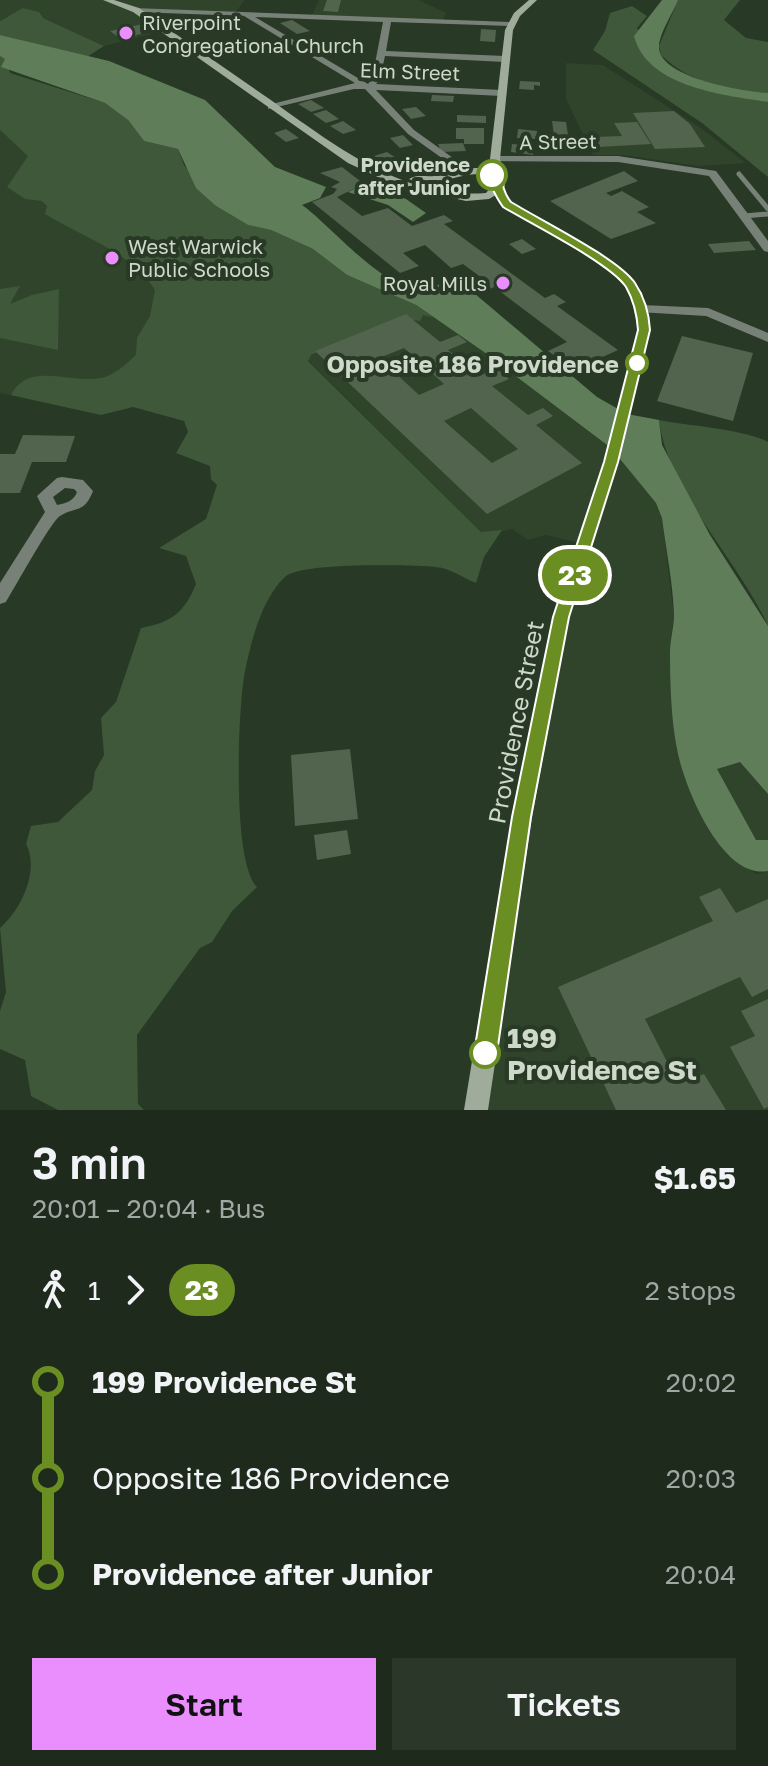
<!DOCTYPE html>
<html lang="en">
<head>
<meta charset="utf-8">
<style>
  body { margin:0; font-family:"Golos Text",sans-serif; background:#2b3729; color:#f1f3f6; height:100vh; display:flex; flex-direction:column; font-size:30px; white-space:nowrap }
  * { box-sizing:border-box; margin:0 }
  p { font-size:26px; color:#a1a7a3 }
  .icon { flex:none; width:44px; height:44px; fill:none; stroke:currentColor; stroke-width:2; stroke-linecap:round; stroke-linejoin:round }
  .map { position:relative; height:1110px; overflow:hidden }
  .sheet { display:flex; flex-direction:column; background:#1e2b1c; flex:1 }
  .sheet>* { flex:none }
  .badge { padding:0 16px; border-radius:26px; font-size:28px; line-height:52px }
  .map>.badge { position:absolute; translate:-50% -50%; box-shadow:0 0 0 4px #fff }
  .legs { display:flex; align-items:center; gap:12px; height:88px; padding:0 32px; font-size:26px }
  .legs p { margin-inline-start:auto }
  .head { display:flex; align-items:center; justify-content:space-between; height:136px; padding:0 32px }
  h1 { font-size:44px; font-weight:600; line-height:60px }
  .cta { display:flex; gap:16px; margin-top:auto; padding:16px 32px }
  .cta a { flex:1; height:92px; border-radius:0px; background:#ea8dfd; color:#111; font-size:32px; font-weight:600; line-height:92px; text-align:center }
  .cta a+a { background:#2b3729; color:#f1f3f6 }
  ul { padding:0 32px; list-style:none }
  li { display:flex; align-items:center; gap:28px; height:96px; font-size:30px }
  li i { display:grid; place-items:center; width:12px; height:100%; margin:0 10px; background:currentColor }
  li i::after { content:''; width:20px; height:20px; margin:-10px; border:6px solid; border-radius:50%; background:#1e2b1c }
  li p { margin-inline-start:auto }
  li:first-child i { background:linear-gradient(#0000 50%,currentColor 0) }
  li:last-child i { background:linear-gradient(currentColor 50%,#0000 0) }
  .map>svg:first-child { display:block }
  .built { fill:#2f442b }
  .green { fill:#3e5839 }
  .water { fill:#5f7d59 }
  .building { fill:#52644e; fill-rule:evenodd }
  .lines { fill:none; stroke-linecap:round; stroke-linejoin:round }
  .service { stroke:#788177; stroke-width:5 }
  .minor { fill:#788177; fill-rule:evenodd }
  .secondary { fill:#9fac9c; fill-rule:evenodd }
  .line-1 { fill:#6b8e23; stroke:#fff; stroke-width:2 }
  .poi-dot { fill:#ea8dfd; stroke:#283925; stroke-width:3 }
  .stop-1-dot { fill:#fff; stroke:#6b8e23; stroke-width:4 }
  .labels { text-anchor:middle; dominant-baseline:central; stroke-width:8; stroke-linejoin:round; paint-order:stroke }
  .far-poi-label { font-size:20px; fill:#ced8cb; stroke:#283925; text-anchor:start }
  .far-street-label { font-size:20px; fill:#ced8cb; stroke:#283925 }
  .far-stop-label { font-size:20px; font-weight:bold; fill:#ced8cb; stroke:#283925; text-anchor:end }
  .stop-label { font-size:24px; font-weight:bold; fill:#ced8cb; stroke:#283925; text-anchor:end }
  .street-label { font-size:24px; fill:#ced8cb; stroke:#283925 }
  .near-stop-label { font-size:28px; font-weight:bold; fill:#ced8cb; stroke:#283925; text-anchor:start }
</style>
</head>
<body>
<div class="map">
<svg width="768" height="1110" viewBox="0 0 768 1110">
  <rect width="100%" height="100%" fill="#283925"/>
  <path class="built" d="M0,0H245L234,14L140,11L164,31L104,46L43,18L8,16L0,21Z
    M319,0H419L446,13L443,21L311,17Z
    M566,63L603,65L698,126L746,163L698,166L624,155H593L566,99Z
    M0,64L288,289L101,415L0,393Z
    M423,315L434,318L484,352L611,448L656,503L662,518L674,616L670,650L677,749L689,785L755,874L768,871V1110H478L525,805L583,544L546,535L528,540L512,529L488,534L481,532L308,360L311,355L390,323Z
    M734,762H740L768,794V840H756L721,781L717,768Z"/>
  <path class="green" d="M678,0H740L724,20L746,38L768,42V93C730,91 689,83 661,55L659,46Z
    M632,6L647,16L637,28L678,81L701,89L768,102V177L702,123L593,50L605,31L610,13Z
    M23,8L39,12L43,18L104,46L87,57L0,35V21Z
    M0,56L5,58L10,73L105,103L128,120L144,141L178,149L184,165L216,206L248,225L271,230L313,249L347,275L416,305L434,318L423,315L420,321C391,314 339,343 311,355L308,361L481,532L502,530L484,557L476,583C463,578 450,568 436,567C412,565 300,562 285,577C261,599 250,645 244,677C238,714 232,863 257,887L232,911L212,942L200,948L137,1035L138,1104L144,1110H58L31,1096L25,1060L0,1049V1011L6,992L0,928C21,910 40,870 26,844L31,826L58,822L92,790L95,771L104,755L101,718L116,702L141,628C172,622 184,613 196,584L186,556L159,548L206,519L217,485L211,479L210,466L176,453L188,432L184,421L133,407L101,415L11,395C29,359 73,386 105,377C117,373 127,363 136,355L137,338L150,316L155,290C130,251 82,237 45,214L47,206L42,201L25,199L7,187L28,156L0,130Z
    M20,286L10,304L32,295L59,289L58,350L0,338V289Z
    M659,420C689,426 744,429 768,442V626C740,563 667,490 659,420Z"/>
  <path class="water" d="M662,0H678C673,13 660,32 659,46C657,78 746,92 768,93V102C723,95 647,87 634,36Z
    M0,35L109,61L205,100L275,167L326,187L320,198L302,205C332,226 388,296 426,289C435,287 446,281 455,277L597,397L627,414L659,420L662,445L710,535L768,626V794L740,762L717,769L756,840H768V871C722,880 684,787 677,749C671,719 670,682 670,652C670,640 674,627 674,615C673,583 666,550 662,518L656,503L611,448L484,352L416,305L347,275L313,249L271,230L248,225L216,206L196,188L178,149L144,141L128,120L105,103L1,67L5,59L0,56Z
    M365,184L406,199L426,213L413,222L388,205L348,192Z"/>
  <path class="building" d="M327,0H341L338,12L323,11Z
    M184,15L207,20L220,28L209,31L198,24L172,22Z
    M292,20L310,31L297,34L280,23Z
    M143,24L152,30L122,40L110,31Z
    M481,29L496,30L495,42L480,41Z
    M520,81L540,82V86L534,85V90L519,89Z
    M432,95L454,96L453,102L431,101Z
    M311,100L324,108L311,112L298,104Z
    M416,107L426,116L411,119L402,109Z
    M326,110L339,119L326,123L313,114Z
    M674,111L690,124L705,147L655,149L633,113Z
    M457,115L486,116V123L457,122Z
    M343,121L356,130L343,134L330,126Z
    M552,121L566,122L568,135H554Z
    M637,122L651,144L599,147L594,137L622,136L614,123Z
    M456,128H484V144H464V139H456Z
    M286,129L299,138L286,142L274,133Z
    M518,129L537,131L536,139L517,138Z
    M403,135L413,145L400,148L390,138Z
    M523,142H533V147H525V151H533V155L511,152L512,144L523,145Z
    M463,143L466,151L441,152L438,144Z
    M582,143L587,149L563,151L558,145Z
    M387,152L401,161L388,166L374,156Z
    M342,167L364,184L337,197L362,216L388,208L412,226L444,215L453,221L444,224L545,298L554,294L566,302L557,306L618,350L574,370L548,351L567,342L494,287L485,291L477,285L486,281L463,264L451,268L425,245L403,253L419,266L400,273L312,202L333,194L337,189L331,187L340,182L320,173Z
    M624,171L638,181L606,193L611,196L622,191L649,207L637,212L656,223L611,239L550,201Z
    M522,239L536,249L522,254L509,244Z
    M749,241L756,250L714,253L708,244Z
    M406,314L440,342L458,335L467,342L448,350L480,376L496,368L509,379L492,386L528,415L543,408L553,416L536,425L582,463L487,514L315,351ZM404,348L444,384L419,395L379,358ZM471,408L518,449L492,463L444,421Z
    M682,336L753,353L733,421L657,401Z
    M23,435L75,436L66,462H32L20,493H0V454H15Z
    M350,749L358,819L295,826L291,755Z
    M347,830L351,854L317,860L314,835Z
    M720,888L736,913L768,899V989L752,997L740,977L645,1019L678,1083L704,1074L726,1110H616L558,987L713,921L699,897Z
    M768,999V1107L764,1109L730,1047L755,1036L741,1011Z"/>
  <g class="lines">
    <path class="service" d="M739,174L768,209
      M744,216L768,214"/>
    <path class="minor" d="M133,8L510,22L513,26L391,22L386,51L505,56L509,59L505,62L385,56L380,79L376,84L502,90L507,93L502,96L376,90L414,130L467,168L468,170L463,173L408,134L365,89H354L268,109V105L355,83L244,16L136,12ZM255,17L383,22L372,79L368,84Z
      M495,156H618L716,171L768,241V252L764,251L709,176L618,162L491,161V157Z
      M642,305L708,308L768,333V342L706,316L638,312L636,309Z
      M62,477L83,480L93,491C84,514 76,506 60,516C52,520 14,589 6,602L0,604V583L45,512L37,496L57,478ZM65,488L74,489L77,492C74,501 66,503 57,505L53,497Z"/>
    <path class="secondary" d="M103,0H114L139,8C181,38 223,67 265,96C331,142 401,200 486,193L494,183L478,174C456,174 430,190 409,179C417,174 425,177 434,176C455,174 471,163 492,171L490,159L505,30L514,13L529,0H537L520,16L513,30L500,159L505,186L503,189L511,202L593,250L623,271L642,293L650,330L618,462L569,617L532,817L488,1110H464L512,817L553,617L604,462L638,330L632,299L625,286L615,276L585,254L503,206L496,195L489,199L466,201L395,185L348,163L133,12Z"/>
  </g>
  <path class="line-1" d="M489,173H496C505,183 502,192 511,202C540,220 618,258 635,283C645,298 649,312 650,330L618,462L569,617L531,817L497,1053L493,1061L485,1065L477,1061L474,1053L512,817L553,617L604,462L638,330C637,314 634,301 626,287C610,263 531,224 503,207C496,197 489,183 489,173Z"/>
  <g class="poi-dot">
    <circle cx="126" cy="33" r="8"/>
    <circle cx="112" cy="258" r="8"/>
    <circle cx="503" cy="283" r="8"/>
  </g>
  <g class="stop-1-dot">
    <circle cx="492" cy="175" r="14"/>
    <circle cx="637" cy="363" r="10"/>
    <circle cx="485" cy="1053" r="14"/>
  </g>
  <g class="labels">
    <g class="far-poi-label">
      <text x="142" y="22">Riverpoint<tspan x="142" dy="23">Congregational Church</tspan></text>
      <text x="128" y="246">West Warwick<tspan x="128" dy="23">Public Schools</tspan></text>
      <text x="487" y="283" text-anchor="end">Royal Mills</text>
    </g>
    <g class="far-street-label">
      <text transform="translate(410 71) rotate(2)">Elm Street</text>
      <text transform="translate(558 141) rotate(-1)">A Street</text>
    </g>
    <g class="far-stop-label">
      <text x="470" y="164">Providence<tspan x="470" dy="23">after Junior</tspan></text>
    </g>
    <g class="stop-label">
      <text x="619" y="363">Opposite 186 Providence</text>
    </g>
    <g class="street-label">
      <text transform="translate(515 722) rotate(-79)">Providence Street</text>
    </g>
    <g class="near-stop-label">
      <text x="507" y="1037">199<tspan x="507" dy="32">Providence St</tspan></text>
    </g>
  </g>
</svg>
<b class="badge" style="left:575px;top:575px;background:#6b8e23;color:#fff">23</b>
</div>
<section class="sheet">
<div class="head"><div><h1>3 min</h1><p>20:01 – 20:04 · Bus</p></div><b>$1.65</b></div>
<div class="legs"><svg class="icon" aria-label="walk" viewBox="0 0 24 24"><circle cx="13" cy="4" r="2"/><path d="M13 8l-2 6 4 7M11 14l-3 7M7 12l3-4h3l4 4"/></svg>1<svg class="icon" aria-label="forward" viewBox="0 0 24 24"><path d="M9 5l7 7-7 7"/></svg><b class="badge" style="background:#6b8e23;color:#fff">23</b><p>2 stops</p></div>
<ul>
<li><i style="color:#6b8e23"></i><b>199 Providence St</b><p>20:02</p></li>
<li><i style="color:#6b8e23"></i><span>Opposite 186 Providence</span><p>20:03</p></li>
<li><i style="color:#6b8e23"></i><b>Providence after Junior</b><p>20:04</p></li>
</ul>
<div class="cta"><a>Start</a><a>Tickets</a></div>
</section>
</body>
</html>
